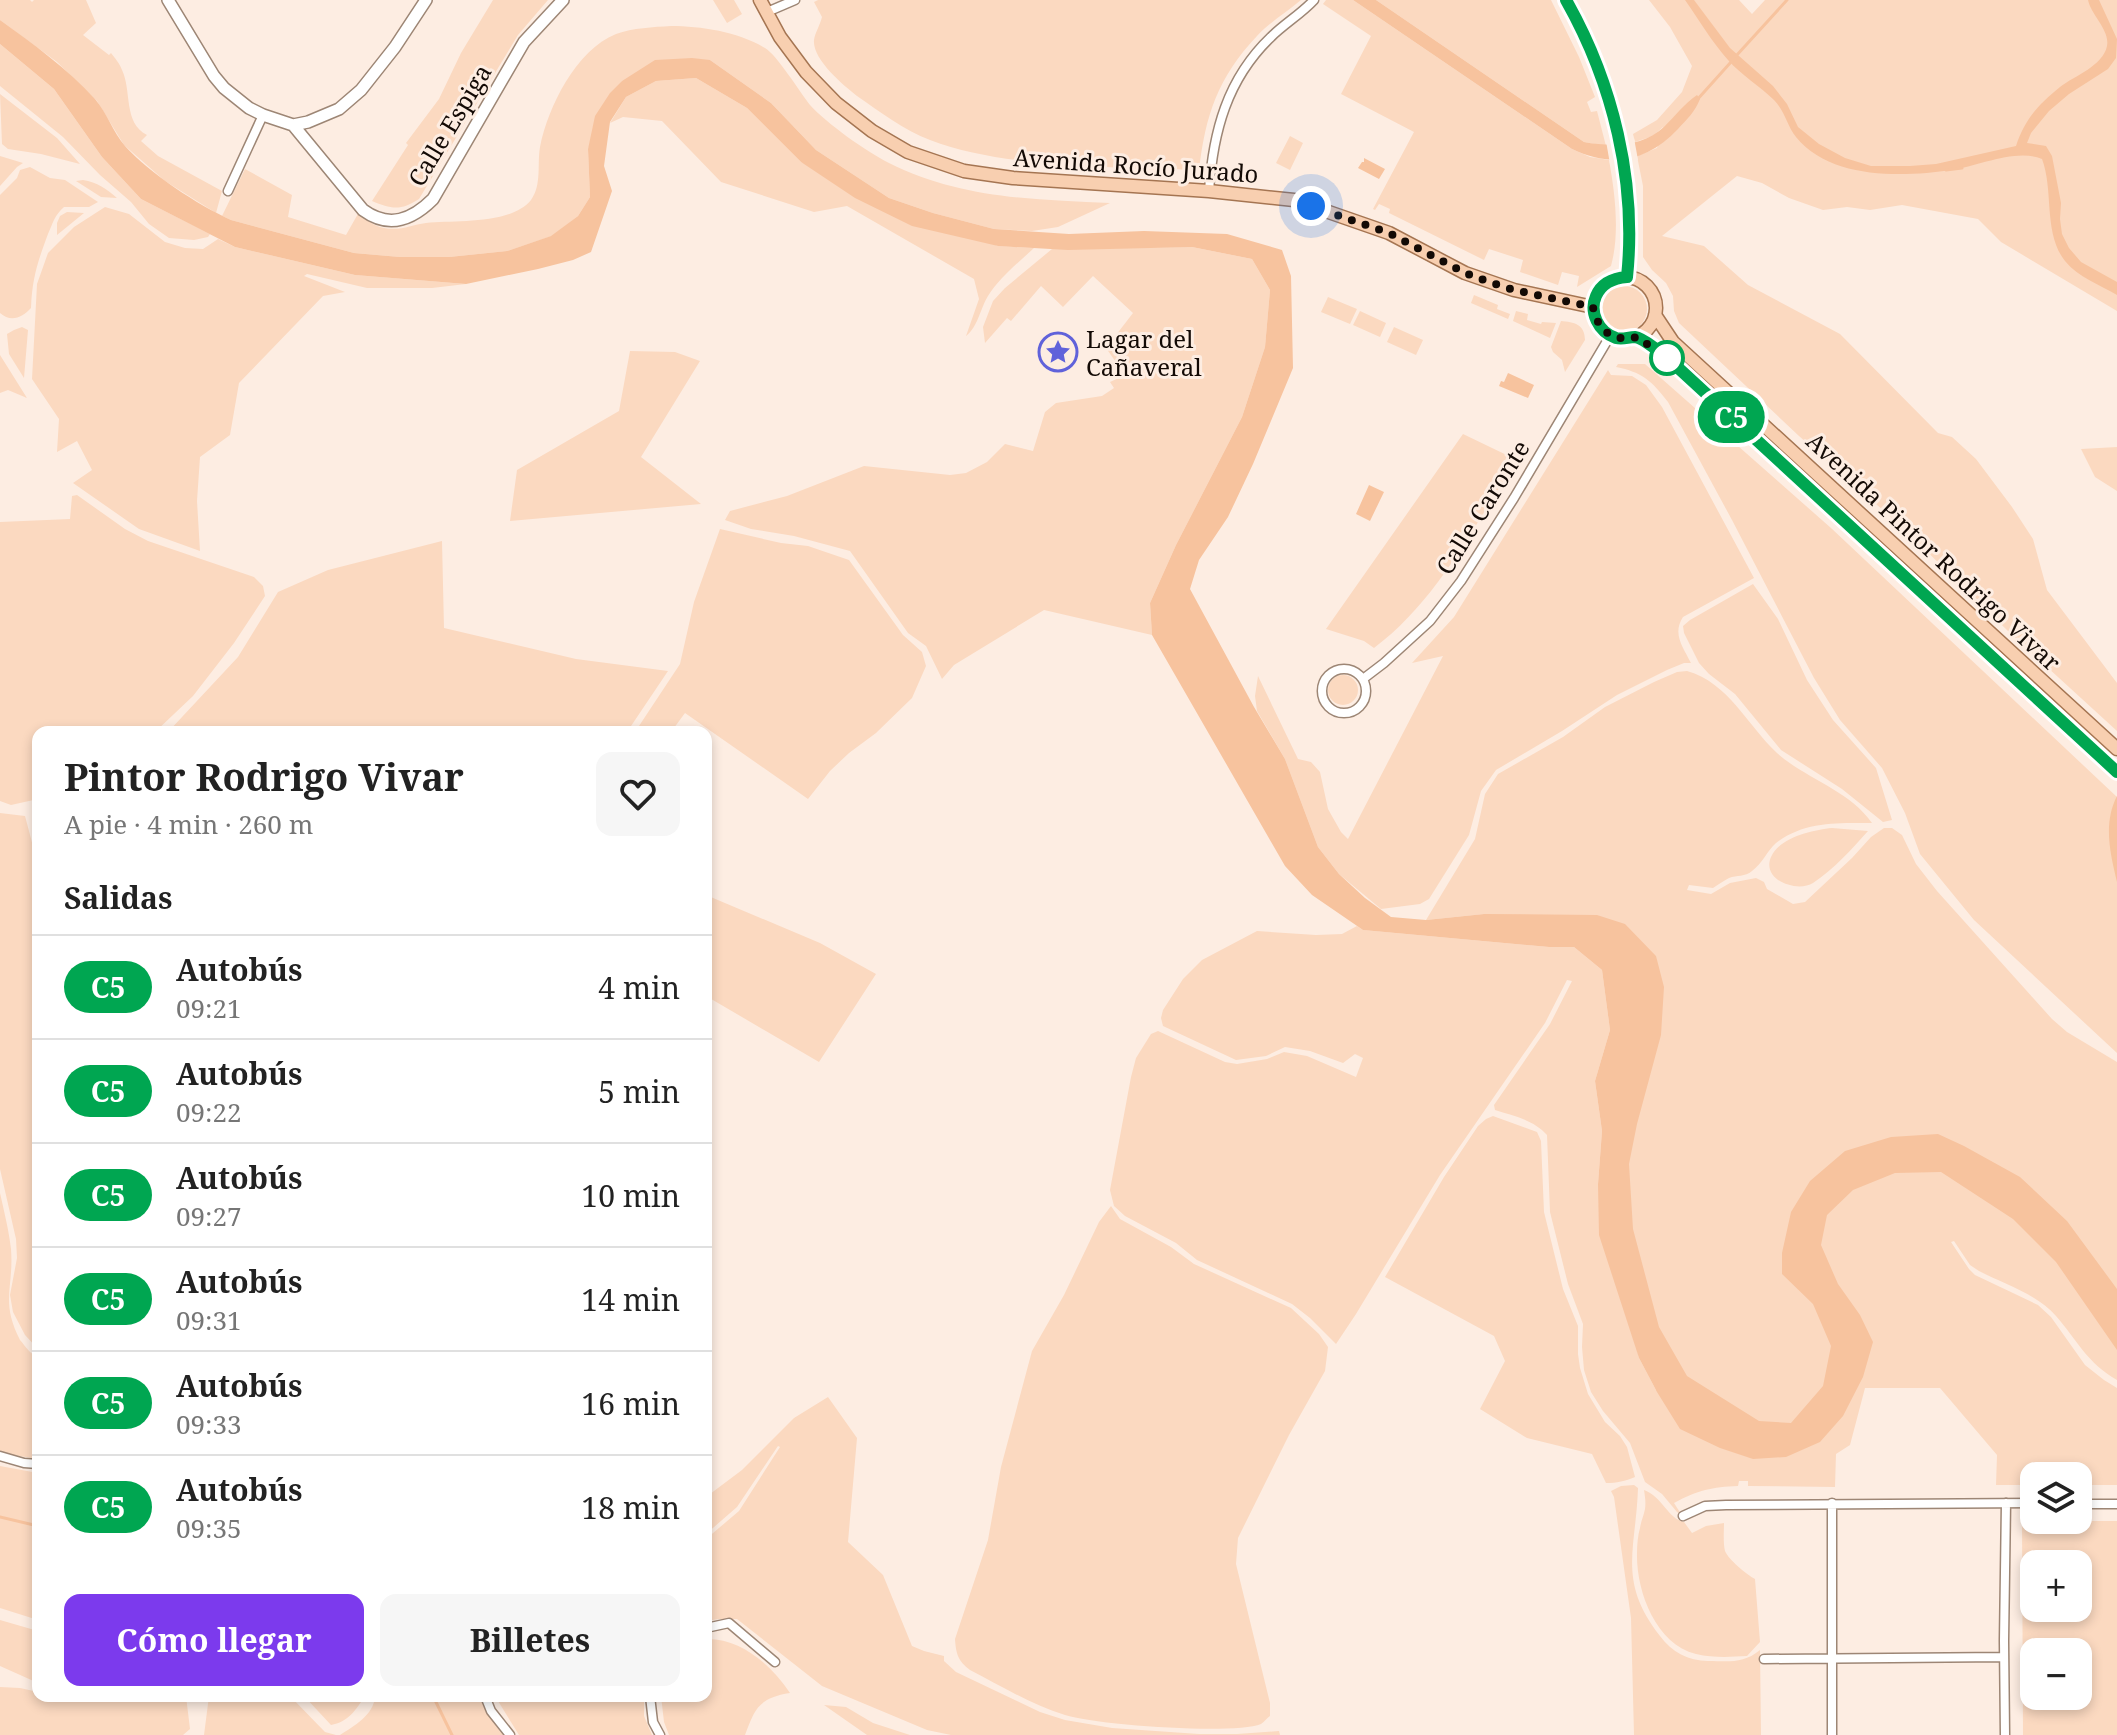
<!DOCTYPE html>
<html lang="es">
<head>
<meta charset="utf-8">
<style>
  body { margin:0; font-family:"Noto Serif",serif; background:#f6f6f6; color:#222; height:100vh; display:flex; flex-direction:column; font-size:30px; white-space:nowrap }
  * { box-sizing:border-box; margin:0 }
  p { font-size:26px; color:#767676 }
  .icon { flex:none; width:44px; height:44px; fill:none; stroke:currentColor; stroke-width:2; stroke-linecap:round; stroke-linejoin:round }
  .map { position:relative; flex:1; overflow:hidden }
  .panel { position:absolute; left:32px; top:726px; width:680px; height:976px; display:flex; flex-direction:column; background:#fff; border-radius:16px; box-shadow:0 4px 12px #0003 }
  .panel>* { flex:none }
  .badge { padding:0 16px; border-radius:26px; font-size:28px; line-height:52px }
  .buttons { position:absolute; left:2020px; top:1462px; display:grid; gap:16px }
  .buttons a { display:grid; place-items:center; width:72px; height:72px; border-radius:16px; background:#fff; box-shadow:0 4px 12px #0003; font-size:40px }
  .you { position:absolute; width:40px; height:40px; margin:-20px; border:6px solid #fff; border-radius:50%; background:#1a73e8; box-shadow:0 0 0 12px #1a73e833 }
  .map>.badge { position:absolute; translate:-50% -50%; box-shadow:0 0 0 4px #fff }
  h2 { padding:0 32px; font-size:30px; line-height:72px }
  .round { display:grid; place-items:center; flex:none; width:84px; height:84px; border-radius:16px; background:#f6f6f6 }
  .head { display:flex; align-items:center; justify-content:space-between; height:136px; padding:0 32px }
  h1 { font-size:38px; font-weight:700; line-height:60px }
  .cta { display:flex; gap:16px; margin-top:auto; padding:16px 32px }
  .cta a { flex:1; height:92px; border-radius:16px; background:#7c3aed; color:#fff; font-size:32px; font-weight:700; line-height:92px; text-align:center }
  .cta a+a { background:#f6f6f6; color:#222 }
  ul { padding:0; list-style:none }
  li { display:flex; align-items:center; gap:24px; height:104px; padding:0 32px; border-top:2px solid #e0e0e0 }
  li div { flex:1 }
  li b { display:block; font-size:30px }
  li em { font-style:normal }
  li .badge { min-width:88px; font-weight:700; text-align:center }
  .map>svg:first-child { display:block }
  .green { fill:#fbd9c0; fill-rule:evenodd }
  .water { fill:#f7c39e }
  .pier { fill:#fdede2 }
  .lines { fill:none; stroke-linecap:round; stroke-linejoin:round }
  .stream { stroke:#f7c39e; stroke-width:3 }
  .street-casing { stroke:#9d8675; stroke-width:11 }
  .secondary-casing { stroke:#9d8675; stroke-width:14 }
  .primary-casing { stroke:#a57552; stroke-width:15 }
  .street { stroke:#fff; stroke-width:8 }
  .secondary { stroke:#fff; stroke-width:11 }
  .primary { stroke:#f8cfb0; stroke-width:12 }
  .line-casing { stroke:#fff; stroke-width:18 }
  .line { stroke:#00a651; stroke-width:12 }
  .walk { stroke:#130a05; stroke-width:8; stroke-dasharray:0 14.4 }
  .stop-dot { fill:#fff; stroke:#00a651; stroke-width:4 }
  .labels { text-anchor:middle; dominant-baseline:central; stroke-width:6; stroke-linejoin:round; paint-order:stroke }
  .street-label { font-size:24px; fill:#130a05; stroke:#fdede2 }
  .poi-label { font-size:24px; fill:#130a05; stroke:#fdede2; text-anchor:start }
</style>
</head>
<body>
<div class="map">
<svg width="2117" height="1735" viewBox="0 0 2117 1735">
  <rect width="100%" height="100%" fill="#fdede2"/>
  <path class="green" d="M0,0H30L32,2L34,0H86L96,23L83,35L109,55L111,53C115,58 120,64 122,70C132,91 123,123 147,135L141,141L158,156L222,191L216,213L165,181L124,145L97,101L57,62L0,20Z
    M493,0H548L518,35L419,199C401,211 391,209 372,201L408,145L406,143L439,99L461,53Z
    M713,0H734L742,14L727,23Z
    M818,0H1301C1287,12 1270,22 1257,36C1218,77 1205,116 1199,171L1175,169V166L1160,164L1158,170C1086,165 998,166 930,140C904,130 880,112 857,96C843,85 812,59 814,40C815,33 820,25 822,17L814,2Z
    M1326,0H1353L1572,149L1590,157L1609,160C1615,193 1620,233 1611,266L1577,287L1579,276L1562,272L1558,285L1520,272L1523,260L1489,249L1484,260L1389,213L1390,209L1379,204L1375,210L1373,209L1414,132L1341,94L1371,36L1323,4Z
    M1376,0H1551L1579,57L1595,97L1587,102L1591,112L1597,111L1606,146L1584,142Z
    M1649,0H1739L1752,14L1765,0H2117V311L2001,242L1978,219L1902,205L1870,210L1847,207L1823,210L1789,198L1762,183L1737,176L1662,236L1704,246L1748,285L1840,334L1938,433L1952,437L1976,459L2012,507L2033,539L2047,590L2117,683V731L2010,633L1902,527L1799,436L1679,323L1674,311L1673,296L1666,283L1652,270L1643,257V186L1637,156L1657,148L1663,127L1653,136L1635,142L1633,134L1657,120L1682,92L1692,66L1670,27Z
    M671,26C701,26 739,32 765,48C776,54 800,92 810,105C826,123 867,152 889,163C958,198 1034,200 1110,203L1058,227L1032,231L994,229L933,213L889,198L816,150L771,103L710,60L622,81L588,149L590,197L578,216L552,236L507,251L449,257H400L354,253L231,220L222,216L245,169L292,195L288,217L346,235L359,212C367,220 373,226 384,228C401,231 411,225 426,223C455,220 511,225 531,200C542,185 537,164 540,147C548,107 576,50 616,34C633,28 653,27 671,26Z
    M0,44L54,89L102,157L141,199L210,234L208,237L194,240L169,238L149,224L131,202L100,175L63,137L0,86Z
    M696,78L747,108L801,162L998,246L1034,248C1018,263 1000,277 988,296C980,309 978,327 966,336L979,299L974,279L847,206L814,212L721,182L662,121L623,117L610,123L626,97L656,81Z
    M0,94L57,138L80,164L41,154L8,149L2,144Z
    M1290,136L1303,143L1290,170L1276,163Z
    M0,156L23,163L17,167L0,186Z
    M30,167L50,178L65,180L98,202L89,207H64C54,216 53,223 48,234C38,261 32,278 31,308C23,317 11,323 0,313V195L17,178L20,170Z
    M83,180C97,182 107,189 117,198L101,197L76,181Z
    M105,207L129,214L165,242L185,248L203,249L218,239L235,247L355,275L466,284L432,288H367L307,274L304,276L345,292L323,296L239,383L230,435L200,457L197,501L200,551L139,529L73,483L92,470L77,441L57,452L59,419L32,379L37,284L48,253L74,227Z
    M67,212L84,213L57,235V223L60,216Z
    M1192,247L1252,259L1270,290L1265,347L1242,417L1176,545L1150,603L1152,635L1044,610L954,665L942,679L926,646L908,633L850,551L794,536L751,529L725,520L730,511L787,496L864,466L950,475L966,473L987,462L1005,444L1033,451L1045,412L1056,403L1102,396L1114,388L1110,382L1125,375L1106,348L1133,313L1093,276L1063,307L1041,286L1011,321L1007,318L985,343L983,327L993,301L1005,288L1052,249Z
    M1601 309a23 23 0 1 1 46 0a23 23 0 1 1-46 0Z
    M1474,295L1498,305L1497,309L1510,314L1508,319L1471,303Z
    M1328,297L1357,309L1350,324L1321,312Z
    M1360,311L1386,323L1380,337L1353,325Z
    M1516,311L1528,314L1527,320L1541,324L1542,322L1556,323L1550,338L1513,321Z
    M1561,321C1574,322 1585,324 1585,340L1565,372L1562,360L1553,352L1551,347Z
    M22,327L28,330L24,378L9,354L7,334L14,330Z
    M1394,327L1423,340L1416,355L1387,342Z
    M630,351L675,352L700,361L641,457L701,504L510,521L517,470L619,411Z
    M0,355L27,398L8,390L0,393Z
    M1618,364H1645L1831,528L2117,797V1053L1974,920L1920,854L1905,813L1882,768L1840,720L1814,678L1732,520L1668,402C1652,381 1642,372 1616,367Z
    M1608,370L1611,375L1632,376L1646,385L1662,407L1754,578L1683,617C1672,634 1683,647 1691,663H1684L1667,670L1617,695L1562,731L1496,770L1481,791L1469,835L1429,899L1420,904L1381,909L1339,874L1318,847L1285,759L1257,711L1255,696L1258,676L1298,759L1311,762L1320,772L1328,809L1341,832L1348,839L1443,656L1412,663L1454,617Z
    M1463,434L1517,460C1473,526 1439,599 1374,648L1364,641L1326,629Z
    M2117,447V491L2095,477L2081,449Z
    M77,495L125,529L148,541L254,577L263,586L265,596L234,643L193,696L155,732H38V799L11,805L0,801V522L70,519L72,496Z
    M720,529L781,543L808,546L849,560L903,635L922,652L926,666L912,698L876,733L849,753L830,771L808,799L685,713L671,732H635L680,664L694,602Z
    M442,541L444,628L576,659L668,671L627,732H168L238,657L278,592L328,570Z
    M1753,584L1778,619L1807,680L1833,720L1876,768L1892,820L1883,822L1842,789L1781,750L1735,694L1709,674L1699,663L1684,633L1683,626L1690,620Z
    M1687,671C1729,683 1747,725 1777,753C1806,779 1849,790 1872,823C1839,823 1804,821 1776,843C1767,851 1762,864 1752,871C1745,877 1737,875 1729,878C1723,881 1718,885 1713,888L1689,885L1687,890L1711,894L1730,883L1756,878L1764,882L1767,889L1793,904L1805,902L1852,858L1871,837L1884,828H1892L1902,835L1916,864L1937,891L2052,1019L2067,1032L2117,1062V1380C2087,1363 2077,1340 2056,1316C2037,1294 2004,1284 1979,1271L1970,1265L1954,1241L1951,1242L1969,1269L1975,1275L2038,1305L2051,1317L2085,1365L2104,1380L2117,1388V1485H2078V1476H2034V1485H1996L1997,1455L1940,1388H1865L1850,1445L1836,1454L1835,1487L1748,1486V1481H1739L1738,1486C1712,1487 1698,1490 1674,1503L1681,1514L1677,1512L1662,1494L1645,1482L1630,1443L1603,1411L1591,1392L1584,1370L1582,1347L1583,1324L1568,1284L1550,1212L1547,1135C1534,1120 1514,1116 1495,1110L1494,1105L1550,1024L1572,981L1567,980L1545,1023L1440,1175L1356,1314L1336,1344L1310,1318L1292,1304L1197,1260L1176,1243L1125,1216L1114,1206L1110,1190L1131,1077L1136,1058L1151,1034L1158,1031L1225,1062L1237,1064L1267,1059L1284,1052L1307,1056L1356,1077L1363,1058L1355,1054L1343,1063L1310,1051L1285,1047L1266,1056L1236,1060L1163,1026L1161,1018L1163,1010L1183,979L1202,960L1257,931L1316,935L1342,934L1357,926L1363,930L1549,947H1574L1602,970L1610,1030L1595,1081L1602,1131L1598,1184L1639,1358L1656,1390L1609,1216L1656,956L1484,914L1426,920L1475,839L1485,794L1498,774L1563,737L1605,707L1654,682L1677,672Z
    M1328 690a15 15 0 1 1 30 0a15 15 0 1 1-30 0Z
    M0,813L25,816L38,865V1349L25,1335L13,1312L10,1295L17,1258L16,1239L0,1169Z
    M1832,828L1868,831C1852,849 1834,869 1813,883C1797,893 1761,880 1771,857C1780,837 1813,830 1832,828Z
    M706,895L820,943L876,974L819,1062L706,996Z
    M1493,1116L1537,1132L1541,1141L1544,1212L1563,1289L1578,1326V1354L1580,1368L1588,1394L1605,1422L1620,1436L1627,1447L1635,1477C1625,1481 1617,1483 1606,1483L1592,1454L1527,1438L1480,1409L1505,1361L1494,1336L1385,1277L1444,1177L1478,1126L1486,1119Z
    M0,1193C4,1211 9,1231 11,1249C14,1288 0,1301 20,1340C26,1347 30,1354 38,1357V1459L0,1453Z
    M1111,1206L1120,1219L1171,1247L1194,1264L1291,1308L1319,1334L1328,1347L1325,1371L1289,1435L1238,1538L1236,1564L1270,1703V1716C1267,1718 1264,1722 1261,1724C1234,1735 1096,1725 1065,1715C1032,1705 1001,1686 970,1670C958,1661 956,1654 955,1639L988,1540L1001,1467L1032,1351L1064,1295L1099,1222Z
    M828,1397L857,1438L848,1542L883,1575L912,1646L924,1651L944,1656V1661L956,1672L1040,1712L1065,1720L1112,1728L1199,1734H1237L1279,1731L1280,1735H951L927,1730L822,1686L737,1619H719L706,1621V1539L739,1511L780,1447L778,1446L737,1507L706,1534V1497L742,1470L794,1418Z
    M0,1466L38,1473V1620L0,1608Z
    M1634,1485L1638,1488C1636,1550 1617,1581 1660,1636C1672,1652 1688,1661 1708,1661C1729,1661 1743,1664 1760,1650L1761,1735H1634L1631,1618L1614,1497L1611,1491L1621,1486Z
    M1644,1490C1663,1497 1667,1518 1684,1522L1692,1533L1706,1526L1724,1523C1724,1531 1723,1543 1725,1551C1728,1559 1747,1575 1755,1579L1760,1642L1747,1656C1730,1657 1713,1658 1696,1654C1655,1644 1636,1590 1637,1553C1637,1544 1638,1535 1640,1528C1641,1521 1644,1515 1645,1509C1646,1503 1645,1496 1644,1490Z
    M2022,1521H2117V1735H2023ZM2034,1564H2078V1608H2034ZM2034,1652H2078V1696H2034Z
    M0,1620L38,1631V1683L0,1666Z
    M706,1639C741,1638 771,1665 790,1693C759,1698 755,1708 745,1735H669L664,1722L661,1696H706Z
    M0,1687L20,1688L38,1692V1696H186L190,1729L183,1735H0Z
    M209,1696H290L325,1732L336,1735H204Z
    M304,1696H365C356,1710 348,1722 331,1725Z
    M375,1696H479L486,1712L503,1735H340C354,1726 374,1715 375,1696Z
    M495,1696H644V1716L652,1735H519Z
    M824,1705L846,1707L873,1723L910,1735H867Z"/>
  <path class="water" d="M1353,0H1376L1584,142C1612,147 1642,147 1664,127C1675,116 1684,104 1697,95L1700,99C1695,112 1687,119 1678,129C1647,162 1612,168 1572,149Z
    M1685,0H1694L1730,48L1773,86L1787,104L1798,127L1819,144L1845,158L1871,166H1910L1936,164L2016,146C2025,119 2038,105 2060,87C2074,76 2103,66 2107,46C2110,30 2091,15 2088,0H2099L2117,39L2116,58L2108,69L2069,94L2049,111L2031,133L2027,143L2046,146L2052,156L2061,203L2060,219L2062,234L2069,248L2081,262L2117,282V295C2100,285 2078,277 2065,261C2043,233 2054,191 2042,159C2017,148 1978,166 1952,170C1903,177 1831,180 1796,137C1787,126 1786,113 1774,100C1760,86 1741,75 1728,60C1712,42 1699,20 1685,0Z
    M0,20C33,44 67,68 95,99C107,113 113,132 125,146C149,173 198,205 231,220L354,253L400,257H449L507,251L551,236L578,216L590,197L588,149L595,116L610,93L622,81L655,60L692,58L710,60L771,103L816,150L889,198L933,213L994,229L1069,234L1144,231L1227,234L1282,250L1291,276L1293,368L1253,464L1228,517L1199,560L1190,589L1254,707L1285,759L1318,847L1339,874L1365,898L1391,917L1426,920L1484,914L1597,915L1625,924L1656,956L1664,987L1661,1035L1637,1124L1629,1164L1633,1229L1659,1327L1687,1376L1759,1421L1791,1423L1823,1386L1831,1346L1813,1304L1782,1274V1253L1791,1212L1810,1181L1845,1151L1891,1137L1938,1134L1964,1146L2020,1177L2067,1221L2117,1289V1350L2056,1262L2013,1219L1941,1172L1895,1173L1853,1190L1827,1215L1821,1245L1838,1284L1860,1315L1873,1342L1863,1377L1843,1416L1820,1442L1786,1457L1753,1459L1720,1448L1680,1429L1657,1392L1639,1358L1599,1235L1598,1184L1602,1131L1595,1081L1610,1030L1602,970L1574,947H1549L1363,930L1312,895L1285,866L1152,635L1150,603L1176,545L1242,417L1265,347L1270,290L1252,259L1192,247L1068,250L998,246L912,226L855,198L801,162L747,108L696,78L656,81L626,97L610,122L604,166L612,191L591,252L573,260L538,269L466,284L355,275L235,247L141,199L102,157L54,89L0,44Z
    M1364,158L1385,169L1379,179L1358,168L1362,162H1364Z
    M1508,373L1534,385L1528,398L1499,386L1501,381L1504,382Z
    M1369,485L1384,492L1370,521L1356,514Z
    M2117,796V882C2110,853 2103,823 2117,796Z"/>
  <path class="pier" d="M1634,138L1638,160L1621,164H1610L1606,141Z"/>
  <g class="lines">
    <path class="stream" d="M1736,56L1787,0
      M1696,101L1731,62
      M1946,170L1962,168
      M0,1517L38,1526
      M433,1696L452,1735"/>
    <g class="street-casing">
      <path id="street" d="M767,12L795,0
        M228,191L263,115
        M1209,191C1213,132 1227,79 1271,37C1284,24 1301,14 1314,0
        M1322 691a22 22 0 1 1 44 0a22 22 0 1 1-44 0Z
        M1363,679L1384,663L1430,621L1461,581L1514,498L1610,336
        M0,1456L24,1463L38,1464
        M2078,1504H2117
        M1683,1516L1705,1506L1726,1505L2034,1503
        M706,1628L729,1623L775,1662
        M1764,1659L2004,1657
        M485,1696L491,1711L510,1735
        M650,1696L653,1722L660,1735
        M1832,1735V1503
        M2005,1735L2004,1641L2006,1503"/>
    </g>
    <g class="secondary-casing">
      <path id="secondary" d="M168,0L214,76L224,88L249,108L263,115L293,125L308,122L339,109L361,90L395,47L426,0
        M1566,0C1613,83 1637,182 1627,277
        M293,125L363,210C389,229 412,220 433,199L524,42L563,0"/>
    </g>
    <g class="primary-casing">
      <path id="primary" d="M760,0L780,37L806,72L836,103L872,131L908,152L964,171L1013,178L1209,191L1294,200L1389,233L1465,273L1514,290L1593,307
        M1594 308a31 31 0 1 1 62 0a31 31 0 1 1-62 0Z
        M1655,315L1673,342L2117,749
        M1637,337L1662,353L2117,772"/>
    </g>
    <use href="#street" class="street"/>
    <use href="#secondary" class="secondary"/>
    <use href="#primary" class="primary"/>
  </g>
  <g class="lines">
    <g class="line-casing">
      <path id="line" d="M1566,0C1613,83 1637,182 1627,277C1614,278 1602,282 1596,296C1589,312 1598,332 1616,338C1623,340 1628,337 1635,337C1643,338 1655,349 1662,353L2117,772"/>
    </g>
    <use href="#line" class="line"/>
    <path class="walk" d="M1311,206L1389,233L1465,273L1489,282L1514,290L1593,307C1597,330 1613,343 1637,337L1667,358"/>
  </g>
  <defs>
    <g id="sight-ring" transform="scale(2)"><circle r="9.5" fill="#fdede2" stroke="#6062da" stroke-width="1.5"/><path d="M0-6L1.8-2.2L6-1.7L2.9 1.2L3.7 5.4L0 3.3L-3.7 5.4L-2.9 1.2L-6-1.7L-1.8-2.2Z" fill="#6062da"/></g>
  </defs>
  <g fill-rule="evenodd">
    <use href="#sight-ring" x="1058" y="352"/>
  </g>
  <circle class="stop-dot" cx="1667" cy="358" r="16"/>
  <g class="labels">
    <g class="street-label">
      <text transform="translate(449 125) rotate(-59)">Calle Espiga</text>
      <text transform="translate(1136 165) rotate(4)">Avenida Rocío Jurado</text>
      <text transform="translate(1482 507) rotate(-58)">Calle Caronte</text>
      <text transform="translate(1934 551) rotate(43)">Avenida Pintor Rodrigo Vivar</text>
    </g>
    <g class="poi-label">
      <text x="1086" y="338">Lagar del<tspan x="1086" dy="28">Cañaveral</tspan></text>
    </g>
  </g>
</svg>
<div class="buttons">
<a><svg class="icon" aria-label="layers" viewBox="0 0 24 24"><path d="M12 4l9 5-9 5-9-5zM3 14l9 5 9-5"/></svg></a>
<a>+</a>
<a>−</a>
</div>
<div class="you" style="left:1311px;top:206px"></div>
<b class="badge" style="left:1731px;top:417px;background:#00a651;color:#fff">C5</b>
<section class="panel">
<div class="head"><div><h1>Pintor Rodrigo Vivar</h1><p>A pie · 4 min · 260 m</p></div><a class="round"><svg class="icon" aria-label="heart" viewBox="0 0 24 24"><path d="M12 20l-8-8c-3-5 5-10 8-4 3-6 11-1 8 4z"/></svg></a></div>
<h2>Salidas</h2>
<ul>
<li><span class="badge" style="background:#00a651;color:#fff">C5</span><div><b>Autobús</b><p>09:21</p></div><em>4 min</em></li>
<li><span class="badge" style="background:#00a651;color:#fff">C5</span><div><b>Autobús</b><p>09:22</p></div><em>5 min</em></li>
<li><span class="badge" style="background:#00a651;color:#fff">C5</span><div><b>Autobús</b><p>09:27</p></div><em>10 min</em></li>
<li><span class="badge" style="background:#00a651;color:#fff">C5</span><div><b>Autobús</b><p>09:31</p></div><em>14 min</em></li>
<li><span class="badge" style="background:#00a651;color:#fff">C5</span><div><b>Autobús</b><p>09:33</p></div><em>16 min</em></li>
<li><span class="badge" style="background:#00a651;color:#fff">C5</span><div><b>Autobús</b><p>09:35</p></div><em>18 min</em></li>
</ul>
<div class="cta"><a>Cómo llegar</a><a>Billetes</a></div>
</section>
</div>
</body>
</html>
